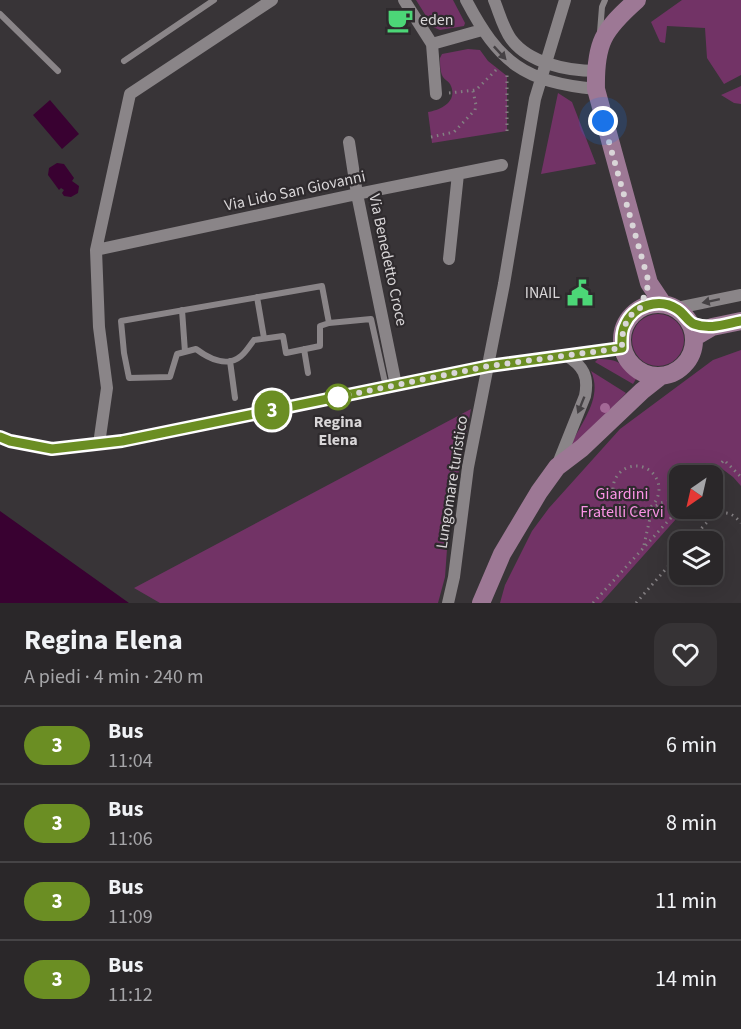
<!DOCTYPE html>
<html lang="it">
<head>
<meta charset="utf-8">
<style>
  body { margin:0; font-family:"Source Sans 3",sans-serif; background:#363335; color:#f1f3f6; height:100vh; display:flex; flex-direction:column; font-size:22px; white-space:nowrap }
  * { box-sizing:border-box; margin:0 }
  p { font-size:20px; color:#a5a5a8 }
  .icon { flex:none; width:33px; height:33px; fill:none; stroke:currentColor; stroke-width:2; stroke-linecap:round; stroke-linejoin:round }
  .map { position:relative; height:603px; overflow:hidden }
  .drawer { display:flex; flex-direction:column; background:#2a2729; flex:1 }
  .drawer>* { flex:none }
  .badge { padding:0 12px; border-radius:20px; font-size:21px; line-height:39px }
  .needle { width:39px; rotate:214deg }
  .fabs { position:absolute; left:669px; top:465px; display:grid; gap:12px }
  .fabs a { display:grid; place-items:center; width:54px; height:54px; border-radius:12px; background:#2a2729; box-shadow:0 6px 24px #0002,0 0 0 2px #464446; font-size:30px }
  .you { position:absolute; width:30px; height:30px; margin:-15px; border:4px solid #fff; border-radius:50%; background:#1a73e8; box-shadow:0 0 0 9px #1a73e833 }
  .map>.badge { position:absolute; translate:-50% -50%; box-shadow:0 0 0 3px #fff }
  .round { display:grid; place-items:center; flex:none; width:63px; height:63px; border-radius:18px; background:#363335 }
  .overview { display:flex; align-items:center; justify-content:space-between; height:102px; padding:0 24px }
  h1 { font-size:28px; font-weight:700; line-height:45px }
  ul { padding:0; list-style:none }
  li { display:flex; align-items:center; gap:18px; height:78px; padding:0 24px; border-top:2px solid #464446 }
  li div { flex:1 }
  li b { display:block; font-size:22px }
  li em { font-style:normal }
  li .badge { min-width:66px; font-weight:700; text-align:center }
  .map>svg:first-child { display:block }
  .green { fill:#723366 }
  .water { fill:#390131 }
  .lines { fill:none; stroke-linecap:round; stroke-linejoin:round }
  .path { stroke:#837f82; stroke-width:3; stroke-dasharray:1.5 4.5; stroke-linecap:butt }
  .lane { stroke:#8a8588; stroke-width:6 }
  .street { stroke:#8a8588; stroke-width:12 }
  .secondary { stroke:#9d7895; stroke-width:18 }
  .tree { fill:#a46997 }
  .oneway { fill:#454144 }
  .line-casing { stroke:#fff; stroke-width:14 }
  .line { stroke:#6b8e23; stroke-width:9 }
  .walk { stroke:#d9d6d8; stroke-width:6; stroke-dasharray:0 10.8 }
  .stop-dot { fill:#fff; stroke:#6b8e23; stroke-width:3 }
  .labels { text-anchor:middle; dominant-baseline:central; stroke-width:4.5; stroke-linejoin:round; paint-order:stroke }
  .poi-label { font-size:16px; fill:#d9d6d8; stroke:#2e2a2d; text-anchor:start }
  .street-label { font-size:16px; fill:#d9d6d8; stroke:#2e2a2d }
  .stop-label { font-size:16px; font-weight:bold; fill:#d9d6d8; stroke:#2e2a2d }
  .park-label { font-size:16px; fill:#fc94e6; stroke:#2e2a2d }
</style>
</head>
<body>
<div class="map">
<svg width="741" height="603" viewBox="0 0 741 603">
  <rect width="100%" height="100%" fill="#383437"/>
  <path class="green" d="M416,0H453L465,23L464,26L440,30L433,27Z
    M682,0H741V75L724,84L707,58L705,28L667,26L665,43L660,42L651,22Z
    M468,49L480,50L488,61L507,76V131L432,143L428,112C441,110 459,101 450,84C448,81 445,80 443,77C440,72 440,64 440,58L442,54Z
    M741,86V104L734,103L721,95Z
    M558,93L572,102L596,164L541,174Z
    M632 340a26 26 0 1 1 52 0a26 26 0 1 1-52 0Z
    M741,350V486L733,477L721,468L713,478L712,476H680V508L685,509L601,603H500L505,585L532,531L549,508L620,429L713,360Z
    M598,359C618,359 624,364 636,379L633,384L595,362Z
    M591,371L626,393L576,446L571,445C582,421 603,398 591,371Z
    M471,409L449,521L445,577L438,603H160L134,588Z"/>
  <path class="water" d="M50,100L79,134L62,149L33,115Z
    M57,163L64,164L74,178L72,181L79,186L78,193L71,197L64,196L62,193L64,190L61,188L59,190L48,175L49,168Z
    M0,511L129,603H0Z"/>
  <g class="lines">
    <path class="path" d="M449,93L476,90L499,67
      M507,131V74
      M431,137L454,132L475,110L476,105L473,91
      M613 489a23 23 0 1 1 46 0a23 23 0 1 1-46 0Z
      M710,476L724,460L741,477
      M690,542C705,525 721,498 741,523
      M644,545L652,509L660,503L680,499
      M593,603L680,508
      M636,603L680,553"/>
    <path class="lane" d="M0,14L58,71
      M600,32L602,7L605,0
      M124,61L214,0
      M257,297L264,338
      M182,310L185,352
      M329,323L322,286L121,321L124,353L129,378L170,377L177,354L196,349C208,358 227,368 241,356C246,352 250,345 254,340L283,336L286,353L320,346V326L329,323L371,319L386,387
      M304,349L308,373
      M230,361L235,398"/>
    <path class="street" d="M404,0L432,44L436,94
      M466,0C499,63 524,82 596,89
      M494,0C499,12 503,28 511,39C529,63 567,71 596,71
      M432,44L482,30
      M349,142L357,194L396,385
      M96,250L357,194L502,165
      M449,259L458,174
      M682,307L741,295
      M0,437L10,441L52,449L122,441L489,366L622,348
      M99,444L107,388L99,327L96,250L130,94L272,0
      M557,466L585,396C589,376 583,366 567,356
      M448,603L454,577L468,467L504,284L535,99L565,0"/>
    <path class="secondary" d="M637,0C603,30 595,43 596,89L649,283L663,304
      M622 340a36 36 0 1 1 72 0a36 36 0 1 1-72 0Z
      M695,337L712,327L741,321
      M481,603L502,554L539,492L557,467L582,448L642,391L661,376"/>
  </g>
  <circle class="tree" cx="605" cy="408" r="5"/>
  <defs><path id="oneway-solid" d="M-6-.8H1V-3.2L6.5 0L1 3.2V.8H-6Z" transform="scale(1.5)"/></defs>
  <g class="oneway">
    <use href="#oneway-solid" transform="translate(500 53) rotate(47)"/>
    <use href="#oneway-solid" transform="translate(711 301) rotate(168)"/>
    <use href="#oneway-solid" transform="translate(581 405) rotate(112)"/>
  </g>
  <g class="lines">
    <g class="line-casing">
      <path id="line" d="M0,437L10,441L52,449L122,441L489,366L622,348C622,340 621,332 625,325C633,306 659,297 677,309C684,313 688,322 694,324C710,330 725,324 741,321"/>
    </g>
    <use href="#line" class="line"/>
    <path class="walk" d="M338,397L489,366L622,348V337L625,325L631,315L640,308L649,283L603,121"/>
  </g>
  <defs>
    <g id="cafe-bare" transform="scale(2.07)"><path d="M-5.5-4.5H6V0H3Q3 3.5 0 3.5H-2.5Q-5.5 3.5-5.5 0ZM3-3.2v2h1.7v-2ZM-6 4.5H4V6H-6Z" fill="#4cd677" stroke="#2e2a2d" stroke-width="2.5" paint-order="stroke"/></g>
    <g id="civic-bare" transform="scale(2.07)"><path d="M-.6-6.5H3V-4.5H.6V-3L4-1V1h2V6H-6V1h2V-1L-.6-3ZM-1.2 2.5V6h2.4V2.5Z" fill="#4cd677" stroke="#2e2a2d" stroke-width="2.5" paint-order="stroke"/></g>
  </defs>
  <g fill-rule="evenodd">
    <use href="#cafe-bare" x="400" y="20"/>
    <use href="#civic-bare" x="580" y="293"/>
  </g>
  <circle class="stop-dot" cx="338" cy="397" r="12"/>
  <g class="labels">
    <g class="poi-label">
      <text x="420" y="20">eden</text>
      <text x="560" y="293" text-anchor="end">INAIL</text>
    </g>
    <g class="street-label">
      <text transform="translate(295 191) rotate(-12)">Via Lido San Giovanni</text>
      <text transform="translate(388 260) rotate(78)">Via Benedetto Croce</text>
      <text transform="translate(452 482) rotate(-81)">Lungomare turistico</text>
    </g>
    <g class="stop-label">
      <text x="338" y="422">Regina<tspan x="338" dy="18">Elena</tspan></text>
    </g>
    <g class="park-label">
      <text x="622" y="494">Giardini<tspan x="622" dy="18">Fratelli Cervi</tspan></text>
    </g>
  </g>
</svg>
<div class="fabs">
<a><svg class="needle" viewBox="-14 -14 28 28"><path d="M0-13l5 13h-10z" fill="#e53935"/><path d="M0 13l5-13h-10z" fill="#a5a5a8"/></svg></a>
<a><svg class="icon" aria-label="layers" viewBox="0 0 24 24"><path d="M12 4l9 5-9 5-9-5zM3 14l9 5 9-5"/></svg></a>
</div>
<div class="you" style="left:603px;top:121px"></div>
<b class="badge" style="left:272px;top:410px;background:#6b8e23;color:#fff">3</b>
</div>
<section class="drawer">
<div class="overview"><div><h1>Regina Elena</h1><p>A piedi · 4 min · 240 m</p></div><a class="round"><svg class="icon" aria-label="heart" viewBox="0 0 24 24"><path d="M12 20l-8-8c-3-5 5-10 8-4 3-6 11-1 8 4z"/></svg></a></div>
<ul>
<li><span class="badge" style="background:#6b8e23;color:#fff">3</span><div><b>Bus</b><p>11:04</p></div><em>6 min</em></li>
<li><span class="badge" style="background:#6b8e23;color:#fff">3</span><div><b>Bus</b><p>11:06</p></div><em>8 min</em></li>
<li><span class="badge" style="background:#6b8e23;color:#fff">3</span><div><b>Bus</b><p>11:09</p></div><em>11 min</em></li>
<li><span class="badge" style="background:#6b8e23;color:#fff">3</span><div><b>Bus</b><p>11:12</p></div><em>14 min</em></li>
</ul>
</section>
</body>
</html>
